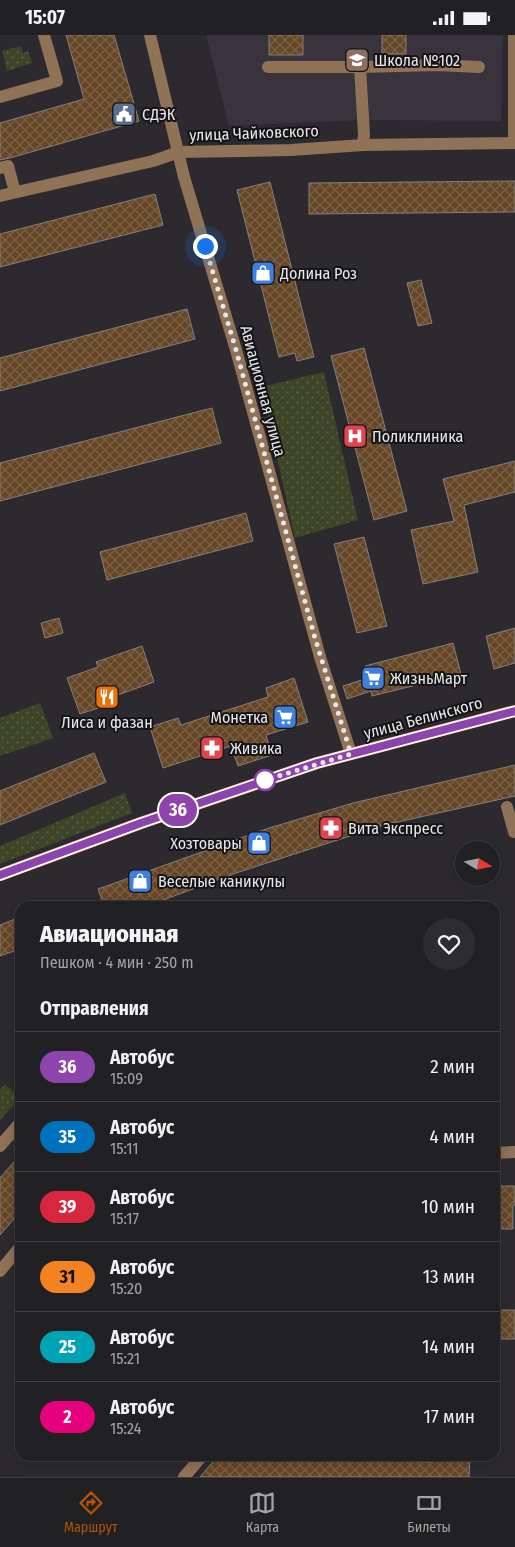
<!DOCTYPE html>
<html lang="ru">
<head>
<meta charset="utf-8">
<style>
  body { margin:0; font-family:"Fira Sans Condensed",sans-serif; background:#2d2d2f; color:#f1f3f6; height:100vh; display:flex; flex-direction:column; font-size:19px; white-space:nowrap }
  * { box-sizing:border-box; margin:0 }
  p { font-size:16px; color:#a2a3a5 }
  .icon { flex:none; width:28px; height:28px; fill:none; stroke:currentColor; stroke-width:2; stroke-linecap:round; stroke-linejoin:round }
  .map { position:relative; flex:1; overflow:hidden }
  .sheet { position:absolute; left:15px; top:866px; width:485px; height:560px; display:flex; flex-direction:column; background:#212022; border-radius:15px; box-shadow:0 2px 12px #0003,0 0 0 1px #3e3e40 }
  .sheet>* { flex:none }
  .badge { padding:0 10px; border-radius:16px; font-size:18px; line-height:32px }
  .needle { width:32px; rotate:100deg }
  .controls { position:absolute; left:455px; top:806px; display:grid; gap:10px }
  .controls a { display:grid; place-items:center; width:45px; height:45px; border-radius:50%; background:#212022; box-shadow:0 2px 12px #0003,0 0 0 1px #3e3e40; font-size:25px }
  .you { position:absolute; width:25px; height:25px; margin:-12px; border:4px solid #fff; border-radius:50%; background:#1a73e8; box-shadow:0 0 0 8px #1a73e833 }
  .map>.badge { position:absolute; translate:-50% -50%; box-shadow:0 0 0 2px #fff }
  h2 { padding:0 25px; font-size:19px; line-height:45px }
  .round { display:grid; place-items:center; flex:none; width:52px; height:52px; border-radius:26px; background:#2d2d2f }
  .summary { display:flex; align-items:center; justify-content:space-between; height:85px; padding:0 25px }
  h1 { font-size:24px; font-weight:800; line-height:38px }
  ul { padding:0; list-style:none }
  li { display:flex; align-items:center; gap:15px; height:70px; padding:0 25px; border-top:1px solid #3e3e40 }
  li div { flex:1 }
  li b { display:block; font-size:19px }
  li em { font-style:normal }
  li .badge { min-width:55px; font-weight:700; text-align:center }
  .status { display:flex; justify-content:space-between; align-items:center; height:35px; padding:0 25px; background:#212022; direction:ltr }
  .status svg { height:14px; fill:currentColor }
  .tab-bar { display:flex; justify-content:space-around; align-items:center; height:70px; border-top:1px solid #3e3e40; background:#212022; font-size:14px; color:#a2a3a5 }
  .tab-bar a { display:grid; justify-items:center; gap:2px }
  .tab-bar .selected { color:#b45309 }
  .map>svg:first-child { display:block }
  .built { fill:#38333c }
  .green { fill:url(#green-dots) }
  .building { fill:url(#building-cross-hatch); stroke:#847f7b }
  .lines { fill:none; stroke-linecap:round; stroke-linejoin:round }
  .minor { stroke:#907256; stroke-width:12 }
  .major { stroke:#f6b97c; stroke-width:12 }
  .line-casing { stroke:#fff; stroke-width:11 }
  .line { stroke:#8e44ad; stroke-width:8 }
  .walk { stroke:#e8e7e9; stroke-width:5; stroke-dasharray:0 9 }
  .stop-dot { fill:#fff; stroke:#8e44ad; stroke-width:2.5 }
  .labels { text-anchor:middle; dominant-baseline:central; stroke-width:4; stroke-linejoin:round; paint-order:stroke }
  .poi-label { font-size:16px; fill:#e8e7e9; stroke:#141315; text-anchor:start }
  .street-label { font-size:16px; fill:#e8e7e9; stroke:#141315 }
</style>
</head>
<body>
<div class="status"><b>15:07</b><svg viewBox="0 0 49 12"><path d="M0 12V9h3v3zM5 12V6h3v6zM10 12V3h3v9zM15 12V0h3v12zM26 1h20v11H26zM47 4h2v5h-2z"/></svg></div>
<div class="map">
<svg width="515" height="1442" viewBox="0 0 515 1442">
  <defs>
    <pattern id="green-dots" width="8" height="8" patternUnits="userSpaceOnUse" patternTransform="scale(1.25)"><rect width="8" height="8" fill="#3d4526"/><path d="M2 2h.1M6 6h.1" fill="none" stroke="#596046" stroke-width="1.8" stroke-linecap="round"/></pattern>
    <pattern id="building-cross-hatch" width="8" height="8" patternUnits="userSpaceOnUse" patternTransform="scale(1.25)"><rect width="8" height="8" fill="#664626"/><path d="M0 0l8 8M0 8l8-8" fill="none" stroke="#7c6146"/></pattern>
  </defs>
  <rect width="100%" height="100%" fill="#2c2a2e"/>
  <path class="built" d="M206,0H503L501,86L362,85L229,91Z"/>
  <path class="green" d="M21,11L23,18L28,16L32,28L7,36L2,16Z
    M324,337L358,485L295,503L261,352Z
    M40,668L53,703L0,721V683Z
    M125,758L132,778L0,829V811Z
    M5,1049L20,1063L0,1085V1055Z"/>
  <path class="building" d="M66,0H114L139,86L10,123L0,125V88L84,64Z
    M269,0H303V20H269Z
    M382,0H406V19H382Z
    M515,146V177L309,179V148Z
    M270,147L314,322L297,326L295,318L279,322L237,155Z
    M155,159L163,190L0,232V199Z
    M421,245L432,288L418,291L407,248Z
    M187,274L195,304L0,356V323Z
    M364,313L407,476L374,485L331,321Z
    M212,373L221,408L0,466V428Z
    M515,426V457L464,470L478,537L423,549L411,495L454,486L443,444Z
    M246,478L253,506L107,545L100,517Z
    M364,502L387,591L357,598L334,509Z
    M59,583L63,598L45,603L41,588Z
    M515,593V628L494,634L486,601Z
    M453,608L461,639L372,661L371,656L347,664L343,651L368,643L365,631Z
    M142,611L154,647L115,661L117,667L80,679L67,643L98,632L96,627Z
    M294,643L308,687L266,700L272,720L238,731L231,711L163,733L150,692L178,683L181,690L268,662L266,653Z
    M94,718L106,747L0,790V756Z
    M515,730V761L384,790L236,838L147,871H104L98,854L269,793L353,768Z
    M20,882V914L0,921V890Z
    M20,1120V1177L0,1200V1143Z
    M495,1151H515V1170H513V1194H495Z
    M495,1275H515V1304H495Z
    M218,1421L432,1427V1421H470L469,1442H200Z"/>
  <g class="lines">
    <path class="minor" d="M150,0L184,142L236,315L320,622L351,719
      M514,0V100L515,108
      M268,32H360
      M0,62L57,46L44,0
      M363,110L364,99L360,32L438,30L479,32
      M0,133L8,131L15,157
      M0,161L153,126L179,117L291,115L363,110L515,108
      M507,772L514,797H515
      M0,1111L20,1088
      M495,1118L515,1117
      M0,1236L20,1212
      M184,1442L202,1421"/>
    <path class="major" d="M0,840L141,788L317,728L515,676"/>
  </g>
  <g class="lines">
    <g class="line-casing">
      <path id="line" d="M0,840L141,788L317,728L515,676"/>
    </g>
    <use href="#line" class="line"/>
    <path class="walk" d="M205,211L236,315L315,603L351,719L262,746L265,745"/>
  </g>
  <defs>
    <g id="school-square" transform="scale(1.25)"><rect x="-9" y="-9" width="18" height="18" rx="4" fill="#8d6e63" stroke="#141315"/><path d="M0-5L7-2L0 1L-7-2ZM-4 1L0 2.5L4 1V4Q0 6-4 4Z" fill="#fff"/></g>
    <g id="civic-square" transform="scale(1.25)"><rect x="-9" y="-9" width="18" height="18" rx="4" fill="#5c6f8a" stroke="#141315"/><path d="M-.6-6.5H3V-4.5H.6V-3L4-1V1h2V6H-6V1h2V-1L-.6-3ZM-1.2 2.5V6h2.4V2.5Z" fill="#fff"/></g>
    <g id="shop-square" transform="scale(1.25)"><rect x="-9" y="-9" width="18" height="18" rx="4" fill="#3f7fe0" stroke="#141315"/><path d="M-5-2.5h2.3a2.7 3.5 0 0 1 5.4 0H5L5.5 6h-11ZM-1.5-2.5h3a1.5 2.3 0 0 0-3 0Z" fill="#fff"/></g>
    <g id="hospital-square" transform="scale(1.25)"><rect x="-9" y="-9" width="18" height="18" rx="4" fill="#e0444e" stroke="#141315"/><path d="M-5-5h3v3.5h4V-5h3V5h-3V1.5h-4V5h-3Z" fill="#fff"/></g>
    <g id="supermarket-square" transform="scale(1.25)"><rect x="-9" y="-9" width="18" height="18" rx="4" fill="#3f7fe0" stroke="#141315"/><path d="M-6-5.5h2.5l.6 2H6L4.5 2H-2.5L-4.4-4H-6ZM-1.5 3.2a1.3 1.3 0 1 0 .1 0ZM3 3.2a1.3 1.3 0 1 0 .1 0Z" fill="#fff"/></g>
    <g id="restaurant-square" transform="scale(1.25)"><rect x="-9" y="-9" width="18" height="18" rx="4" fill="#e8710a" stroke="#141315"/><path d="M-5-6h1v4h1v-4h1v4h1v-4h1v5L-1.5 .5V6h-2V.5L-5-1ZM5-6V6H3V1.5H1.5Q1.5-4 5-6Z" fill="#fff"/></g>
    <g id="pharmacy-square" transform="scale(1.25)"><rect x="-9" y="-9" width="18" height="18" rx="4" fill="#e0444e" stroke="#141315"/><path d="M-2-6h4v4h4v4h-4v4h-4v-4h-4v-4h4Z" fill="#fff"/></g>
  </defs>
  <g fill-rule="evenodd">
    <use href="#school-square" x="357" y="25"/>
    <use href="#civic-square" x="124" y="79"/>
    <use href="#shop-square" x="263" y="238"/>
    <use href="#hospital-square" x="355" y="401"/>
    <use href="#supermarket-square" x="373" y="643"/>
    <use href="#restaurant-square" x="107" y="662"/>
    <use href="#supermarket-square" x="285" y="682"/>
    <use href="#pharmacy-square" x="212" y="713"/>
    <use href="#pharmacy-square" x="331" y="793"/>
    <use href="#shop-square" x="259" y="808"/>
    <use href="#shop-square" x="140" y="846"/>
  </g>
  <circle class="stop-dot" cx="265" cy="745" r="10"/>
  <g class="labels">
    <g class="poi-label">
      <text x="374" y="25">Школа №102</text>
      <text x="142" y="79">СДЭК</text>
      <text x="280" y="238">Долина Роз</text>
      <text x="372" y="401">Поликлиника</text>
      <text x="390" y="643">ЖизньМарт</text>
      <text x="268" y="682" text-anchor="end">Монетка</text>
      <text x="107" y="687" text-anchor="middle">Лиса и фазан</text>
      <text x="230" y="713">Живика</text>
      <text x="348" y="793">Вита Экспресс</text>
      <text x="242" y="808" text-anchor="end">Хозтовары</text>
      <text x="158" y="846">Веселые каникулы</text>
    </g>
    <g class="street-label">
      <text transform="translate(254 98) rotate(-2)">улица Чайковского</text>
      <text transform="translate(263 356) rotate(75)">Авиационная улица</text>
      <text transform="translate(423 683) rotate(-15)">улица Белинского</text>
    </g>
  </g>
</svg>
<div class="controls">
<a><svg class="needle" viewBox="-14 -14 28 28"><path d="M0-13l5 13h-10z" fill="#e53935"/><path d="M0 13l5-13h-10z" fill="#a2a3a5"/></svg></a>
</div>
<div class="you" style="left:205px;top:211px"></div>
<b class="badge" style="left:178px;top:775px;background:#8e44ad;color:#fff">36</b>
<section class="sheet">
<div class="summary"><div><h1>Авиационная</h1><p>Пешком · 4 мин · 250 m</p></div><a class="round"><svg class="icon" aria-label="heart" viewBox="0 0 24 24"><path d="M12 20l-8-8c-3-5 5-10 8-4 3-6 11-1 8 4z"/></svg></a></div>
<h2>Отправления</h2>
<ul>
<li><span class="badge" style="background:#8e44ad;color:#fff">36</span><div><b>Автобус</b><p>15:09</p></div><em>2 мин</em></li>
<li><span class="badge" style="background:#0072bc;color:#fff">35</span><div><b>Автобус</b><p>15:11</p></div><em>4 мин</em></li>
<li><span class="badge" style="background:#d7263d;color:#fff">39</span><div><b>Автобус</b><p>15:17</p></div><em>10 мин</em></li>
<li><span class="badge" style="background:#f58220;color:#111">31</span><div><b>Автобус</b><p>15:20</p></div><em>13 мин</em></li>
<li><span class="badge" style="background:#00a3b4;color:#fff">25</span><div><b>Автобус</b><p>15:21</p></div><em>14 мин</em></li>
<li><span class="badge" style="background:#e6007e;color:#fff">2</span><div><b>Автобус</b><p>15:24</p></div><em>17 мин</em></li>
</ul>
</section>
</div>
<nav class="tab-bar">
<a class="selected"><svg class="icon" aria-label="directions" viewBox="0 0 24 24"><path d="M12 3l9 9-9 9-9-9zM9 14v-3h6M13 9l2 2-2 2"/></svg>Маршрут</a>
<a><svg class="icon" aria-label="map" viewBox="0 0 24 24"><path d="M3 6l6-2 6 2 6-2v14l-6 2-6-2-6 2zM9 4v14M15 6v14"/></svg>Карта</a>
<a><svg class="icon" aria-label="tickets" viewBox="0 0 24 24"><path d="M3 7h18v10H3zM15 7v10"/></svg>Билеты</a>
</nav>
</body>
</html>
